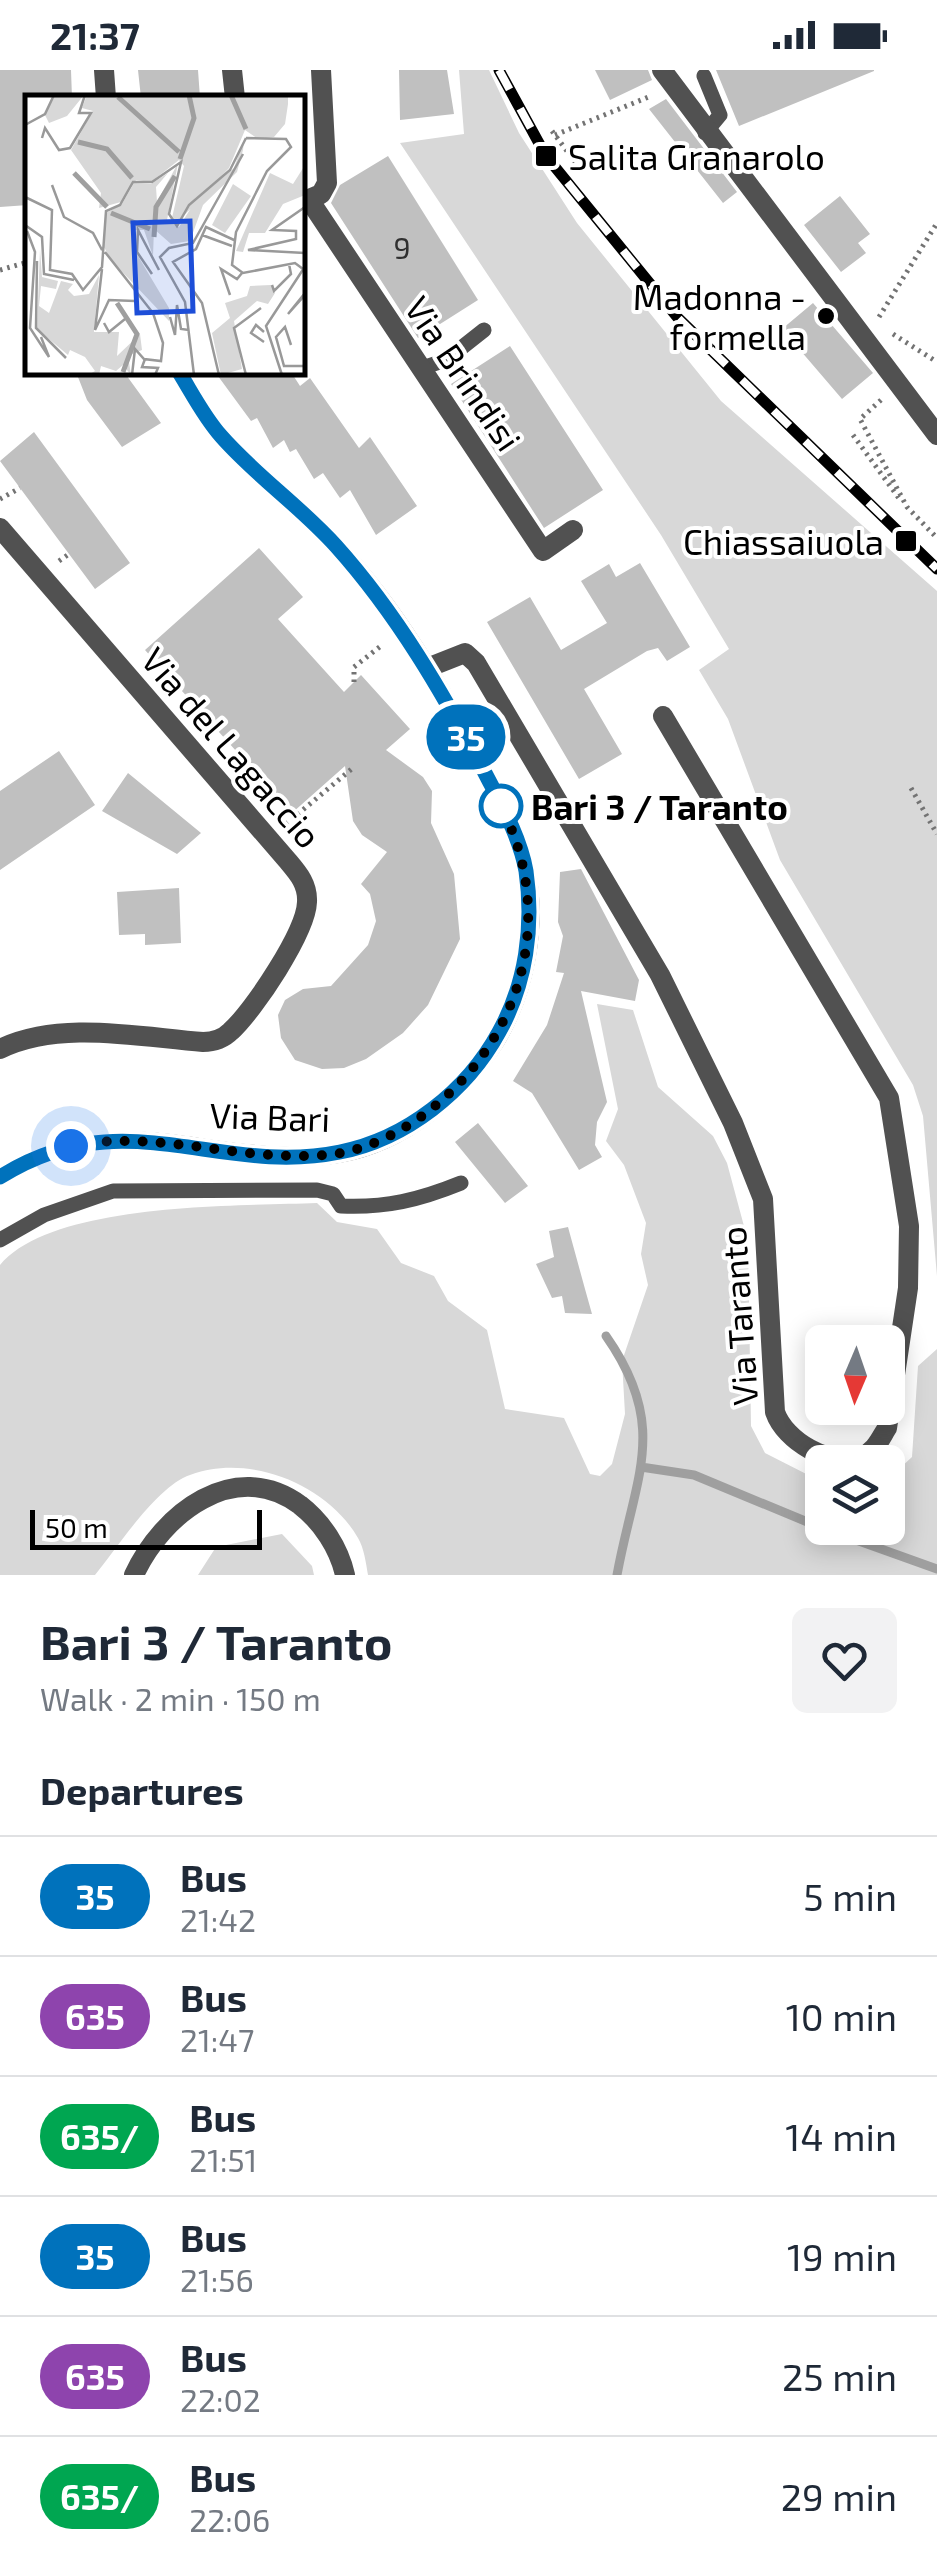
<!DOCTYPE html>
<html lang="en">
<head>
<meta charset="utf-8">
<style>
  body { margin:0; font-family:"Exo 2",sans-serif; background:#f2f2f3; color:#1f2937; height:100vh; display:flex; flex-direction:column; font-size:38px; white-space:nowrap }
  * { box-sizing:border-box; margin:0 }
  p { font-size:32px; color:#747a83 }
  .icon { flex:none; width:55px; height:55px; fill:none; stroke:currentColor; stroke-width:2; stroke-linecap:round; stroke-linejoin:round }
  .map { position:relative; height:1505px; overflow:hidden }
  .drawer { display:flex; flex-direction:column; background:#fff; flex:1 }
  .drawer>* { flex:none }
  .badge { padding:0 20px; border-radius:32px; font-size:35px; line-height:65px }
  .needle { width:65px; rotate:182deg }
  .tools { position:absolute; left:805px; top:1255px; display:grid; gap:20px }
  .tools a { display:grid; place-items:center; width:100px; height:100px; border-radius:15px; background:#fff; box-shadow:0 5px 25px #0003; font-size:50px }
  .scale { position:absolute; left:30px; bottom:25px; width:232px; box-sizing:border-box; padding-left:10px; border:5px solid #000; border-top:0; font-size:28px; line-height:35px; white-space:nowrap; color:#000; -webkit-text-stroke:8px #fff; paint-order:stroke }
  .you { position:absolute; width:50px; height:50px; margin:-25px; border:8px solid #fff; border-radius:50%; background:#1a73e8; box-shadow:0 0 0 15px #1a73e833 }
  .map>.badge { position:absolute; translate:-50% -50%; box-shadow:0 0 0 5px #fff }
  h2 { padding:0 40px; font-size:38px; line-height:90px }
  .round { display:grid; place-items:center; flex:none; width:105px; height:105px; border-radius:15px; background:#f2f2f3 }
  .summary { display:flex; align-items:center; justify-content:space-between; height:170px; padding:0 40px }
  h1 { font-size:48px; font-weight:700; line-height:75px }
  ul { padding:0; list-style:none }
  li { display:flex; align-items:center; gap:30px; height:120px; padding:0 40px; border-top:2px solid #e0e1e3 }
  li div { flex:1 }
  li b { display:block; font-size:38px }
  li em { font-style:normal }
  li .badge { min-width:110px; font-weight:700; text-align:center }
  .status { display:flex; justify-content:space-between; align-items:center; height:70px; padding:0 50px; background:#fff; direction:ltr }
  .status svg { height:28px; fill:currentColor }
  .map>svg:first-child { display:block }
  .green { fill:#d8d8d8 }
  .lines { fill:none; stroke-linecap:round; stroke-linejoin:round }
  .stream { stroke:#9f9f9f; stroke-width:9 }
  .building { fill:#c0c0c0 }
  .path { stroke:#737373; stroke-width:5; stroke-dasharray:2.5 5; stroke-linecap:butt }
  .service { stroke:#515151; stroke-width:15 }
  .minor { stroke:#515151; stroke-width:20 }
  .tertiary { stroke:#515151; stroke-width:20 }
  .rail-casing { stroke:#000; stroke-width:11 }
  .rail { stroke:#fff; stroke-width:8; stroke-dasharray:22; stroke-linecap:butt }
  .line-casing { stroke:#fff; stroke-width:22 }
  .line { stroke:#0072bc; stroke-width:15 }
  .walk { stroke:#000; stroke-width:10; stroke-dasharray:0 18 }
  .poi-dot { fill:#000; stroke:#fff; stroke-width:4 }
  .stop-dot { fill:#fff; stroke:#0072bc; stroke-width:5 }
  .labels { text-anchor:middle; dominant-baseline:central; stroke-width:8; stroke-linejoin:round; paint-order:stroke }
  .number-label { font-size:30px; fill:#303030 }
  .poi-label { font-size:35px; fill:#000; stroke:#fff; text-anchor:end }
  .street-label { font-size:35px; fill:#000; stroke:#fff }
  .stop-label { font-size:35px; font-weight:bold; fill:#000; stroke:#fff; text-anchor:start }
  .inset-river { fill:none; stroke:#9f9f9f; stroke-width:5 }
  .inset-road { fill:none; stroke:#999; stroke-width:2.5 }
  .view { fill:#1d4ed8; fill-opacity:0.15; stroke:#1d4ed8; stroke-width:5 }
  .inset-edge { fill:none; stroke:#000; stroke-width:5 }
</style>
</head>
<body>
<div class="status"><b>21:37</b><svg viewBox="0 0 49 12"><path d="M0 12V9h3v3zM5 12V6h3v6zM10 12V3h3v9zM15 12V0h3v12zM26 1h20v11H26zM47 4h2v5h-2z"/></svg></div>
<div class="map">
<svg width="937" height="1505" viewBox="0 0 937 1505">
  <rect width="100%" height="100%" fill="#fff"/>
  <path class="green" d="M459,0H489L519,63L577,153L721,331L937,521V1206L923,1046L913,1015L780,790L728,649L699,600L729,579L661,465L400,73L464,64Z
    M597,934L633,940L658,1017L713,1066L727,1093L748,1171L751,1356L765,1383L822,1412V1458H888V1409L912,1387L918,1296L937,1279V1505H368C366,1493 364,1478 358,1468C327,1414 249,1383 190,1405C157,1416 117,1478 95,1505H0V1195C52,1132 239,1136 317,1133L337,1152L377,1159L401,1193L434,1206L448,1231L487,1260L505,1339L564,1348L590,1404L600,1406L612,1394L625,1344L622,1291L648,1215L641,1184L646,1153L624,1095L606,1071L618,1039Z
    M282,1464L312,1496L314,1505H198L216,1477Z"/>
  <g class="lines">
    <path class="stream" d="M606,1266C670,1357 635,1406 617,1505
      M641,1397L694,1405L817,1456L937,1499"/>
  </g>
  <path class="building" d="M0,0H71L72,28H28V135L0,137Z
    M138,0H198L200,28H141Z
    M399,0H447L454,44L400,50Z
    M595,0H648L652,10L610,30Z
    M716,0H874V1L739,56Z
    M666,29L737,122L723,133L649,39Z
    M388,86L478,230L418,268L331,133L340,115Z
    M840,126L870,164L858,173L866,183L841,202L804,155Z
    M813,233L873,303L842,329L782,259Z
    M510,276L603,420L544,458L451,314Z
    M76,302H124L161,353L122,377L87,330Z
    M215,302H291L300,316L310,308L359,378L370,367L417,436L376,465L350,420L340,428L323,403L314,409L296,379L290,382L284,370L273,378L257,348L251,351Z
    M34,362L130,493L95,519L0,391Z
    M259,478L303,527L278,549L344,622L361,605L410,659L386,680L423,707L432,721L431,753L454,804L460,869L428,935L403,963L366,989L344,998L322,999L295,990L281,968L278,945L285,930L303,919L331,916L368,875L376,851L370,824L361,814L387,782L362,765L353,751L345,696L292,743L145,580Z
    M640,493L690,577L667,591L658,578L647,581L584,619L622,684L579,709L487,552L530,527L561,580L607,553L581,511L609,494L616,507Z
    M59,681L95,735L0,800V721Z
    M128,703L201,763L177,784L102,741Z
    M581,799L639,910L635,931L581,921L607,1032L597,1052L595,1075L602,1087L579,1100L532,1023L513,1011L547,955L564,903L556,902L563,866L558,852L560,802Z
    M179,818L181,873L145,875V864L119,865L117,822Z
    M478,1053L528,1116L505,1133L455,1072Z
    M568,1157L585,1219L592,1244L565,1243L562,1226L552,1228L536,1194L554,1187L549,1161Z"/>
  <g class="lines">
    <path class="path" d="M552,61L575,92
      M555,65L651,26
      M0,200L28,192
      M879,247L937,153
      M893,264L937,292
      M881,330L860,349L907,437L937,468
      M853,365L901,431
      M0,429L20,418
      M59,491L69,484
      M354,612V597L382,575
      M911,718L937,764
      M286,754L354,697"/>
    <path class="service" d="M704,6L720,45L705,63
      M422,298L446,290L484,260
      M0,1170L44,1145L113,1121L317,1120L333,1124L341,1136C386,1138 419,1130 461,1113"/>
    <path class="minor" d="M232,0L235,28
      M662,0L937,365
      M310,131L543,481L573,460
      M302,132L321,124L327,113L321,0
      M0,458L287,790C298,803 308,814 307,832C306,862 254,940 231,961C223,969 214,972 203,972C138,967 60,950 0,979
      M427,598L465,583L476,593L660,905L733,1053L763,1129L775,1342C785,1371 829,1397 861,1387C875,1382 880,1369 887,1358L908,1218L909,1156L889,1028L663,646
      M134,1505C162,1444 234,1387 300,1435C322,1452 339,1478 345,1505"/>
    <path class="tertiary" d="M104,0L106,28
      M0,1107C119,1030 217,1104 339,1083C402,1072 460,1025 494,972C525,922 537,855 525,797C518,761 497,727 480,694C440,617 395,539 335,475C299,436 255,405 220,365C204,347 192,323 179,302"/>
    <g class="rail-casing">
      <path id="rail" d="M499,0L546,86L678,248L937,499"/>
    </g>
    <use href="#rail" class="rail"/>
  </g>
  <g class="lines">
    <g class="line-casing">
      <path id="line" d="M0,1107C123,1029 218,1107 340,1082C406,1069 467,1021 499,962C526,914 534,856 526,801C520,767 501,734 485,703C443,623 397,544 336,476C300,436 256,406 221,366C204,347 192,323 179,302"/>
    </g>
    <use href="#line" class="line"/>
    <path class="walk" d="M71,1076C159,1058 246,1095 335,1084C374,1078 413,1056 442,1030C527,955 554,839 501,736"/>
  </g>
  <g class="poi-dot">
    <rect x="534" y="74" width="24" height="24" rx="5"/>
    <circle cx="826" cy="246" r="10"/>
    <rect x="894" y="459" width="24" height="24" rx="5"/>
  </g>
  <circle class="stop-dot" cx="501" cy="736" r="20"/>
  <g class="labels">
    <g class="number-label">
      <text x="402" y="177">9</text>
    </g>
    <g class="poi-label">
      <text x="568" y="86" text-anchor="start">Salita Granarolo</text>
      <text x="806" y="226">Madonna -<tspan x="806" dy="40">formella</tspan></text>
      <text x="884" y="471">Chiassaiuola</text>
    </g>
    <g class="street-label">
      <text transform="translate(464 303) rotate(56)">Via Brindisi</text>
      <text transform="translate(232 677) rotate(49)">Via del Lagaccio</text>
      <text transform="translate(270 1046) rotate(2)">Via Bari</text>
      <text transform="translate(738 1246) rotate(-94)">Via Taranto</text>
    </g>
    <g class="stop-label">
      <text x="531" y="736">Bari 3 / Taranto</text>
    </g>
  </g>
  <g transform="translate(25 25)">
    <rect width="280" height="280" fill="#fff"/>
    <path d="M30,0H59L42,21L24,28L20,20ZM62,0H263V9L260,29L249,42L233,44L220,35L204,73L152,128L146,127L159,71L154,65L126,87L111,85L96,107L74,113L76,98L46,55L68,16L57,13ZM219,45L218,55L212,77L178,110L165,146L146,149L129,134L128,161L119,135H110V156L144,213V226L86,165L79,152L81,118L97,109L109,88L126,89L143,78L131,92L132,107L153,68L142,125L154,132L171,105L209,73ZM280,70V100L258,109L240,138H224L218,157L211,156L245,78L268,89ZM208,89L226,101L200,138L187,130ZM15,154L17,182L33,186L31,194L16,191L14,211L24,218L36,186L48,189L43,195L49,201L64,199L74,180L69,237H94L92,261L115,239L117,255L103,261L106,280L98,270L91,276L76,271L74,280H63L70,276L60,262L45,255L43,260L12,234ZM246,190L250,198L243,209L232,206L209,226L217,274L196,280L187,238L205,223L200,208L222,201L225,191Z" fill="#d8d8d8"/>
    <path class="inset-river" d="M206,0L221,34M93,2L154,57M53,47L82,54L107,83M155,64L169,23L164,0M49,78L82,112M86,118L125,134M129,142L131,112L150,81M92,208L112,239L98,277"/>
    <path class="inset-road" d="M0,30L20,19L29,0M17,43L20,33L34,55L45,53L66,18H54L60,0M221,43L261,44L266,52L242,76L211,137L207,170L218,178L270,168L278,174M27,90L39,122L68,138L77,155M0,102L27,115L25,175L47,179L58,195L77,172L81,116L95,110L108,87H127L156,67L144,119L152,131L164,110L205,75L221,43M280,112L247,135L271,136V144L223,155L280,158M0,130L17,142L19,179L49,185M2,136L10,157L5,233L24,262L16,242M177,140L207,151M80,157L128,218L138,248L136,266L119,264L110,254L107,280M12,166L11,233L41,263M77,174L70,235L84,205L110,206M127,179L112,157L113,135L134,175M247,190L249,196L266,179L264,169M280,198L263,219L280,200M205,200L196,174L212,184L217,178M145,222L150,240L152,210L156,234L164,235M79,228L84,237L100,224M239,237L231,230L226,238L239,247M266,250L260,232L251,242L259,271H280M120,264L117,272L133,273L130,280M169,280L160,207L135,162L144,153L168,148L218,59M194,280L177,208L148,167L171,154L181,132L209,145M221,280L209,233L236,213M257,280L241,231L279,173"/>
    <path class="view" d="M165,126L168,216L112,218L108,128Z"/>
    <rect width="280" height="280" class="inset-edge"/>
  </g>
</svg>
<div class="tools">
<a><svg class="needle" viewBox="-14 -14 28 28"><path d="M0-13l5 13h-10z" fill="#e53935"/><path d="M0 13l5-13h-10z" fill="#747a83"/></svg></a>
<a><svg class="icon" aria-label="layers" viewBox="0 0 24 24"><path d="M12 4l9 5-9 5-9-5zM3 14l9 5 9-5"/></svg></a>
</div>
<div class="scale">50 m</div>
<div class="you" style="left:71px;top:1076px"></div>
<b class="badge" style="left:466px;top:667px;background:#0072bc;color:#fff">35</b>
</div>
<section class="drawer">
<div class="summary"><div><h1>Bari 3 / Taranto</h1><p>Walk · 2 min · 150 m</p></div><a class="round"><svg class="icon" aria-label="heart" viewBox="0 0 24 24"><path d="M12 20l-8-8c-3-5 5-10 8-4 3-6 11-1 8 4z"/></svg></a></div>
<h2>Departures</h2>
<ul>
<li><span class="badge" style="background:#0072bc;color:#fff">35</span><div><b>Bus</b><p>21:42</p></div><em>5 min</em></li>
<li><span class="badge" style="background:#8e44ad;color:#fff">635</span><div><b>Bus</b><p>21:47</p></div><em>10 min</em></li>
<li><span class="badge" style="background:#00a651;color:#fff">635/</span><div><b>Bus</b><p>21:51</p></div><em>14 min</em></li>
<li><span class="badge" style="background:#0072bc;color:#fff">35</span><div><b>Bus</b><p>21:56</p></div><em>19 min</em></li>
<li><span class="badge" style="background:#8e44ad;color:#fff">635</span><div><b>Bus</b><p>22:02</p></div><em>25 min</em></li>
<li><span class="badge" style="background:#00a651;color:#fff">635/</span><div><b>Bus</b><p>22:06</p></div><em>29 min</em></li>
</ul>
</section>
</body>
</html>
